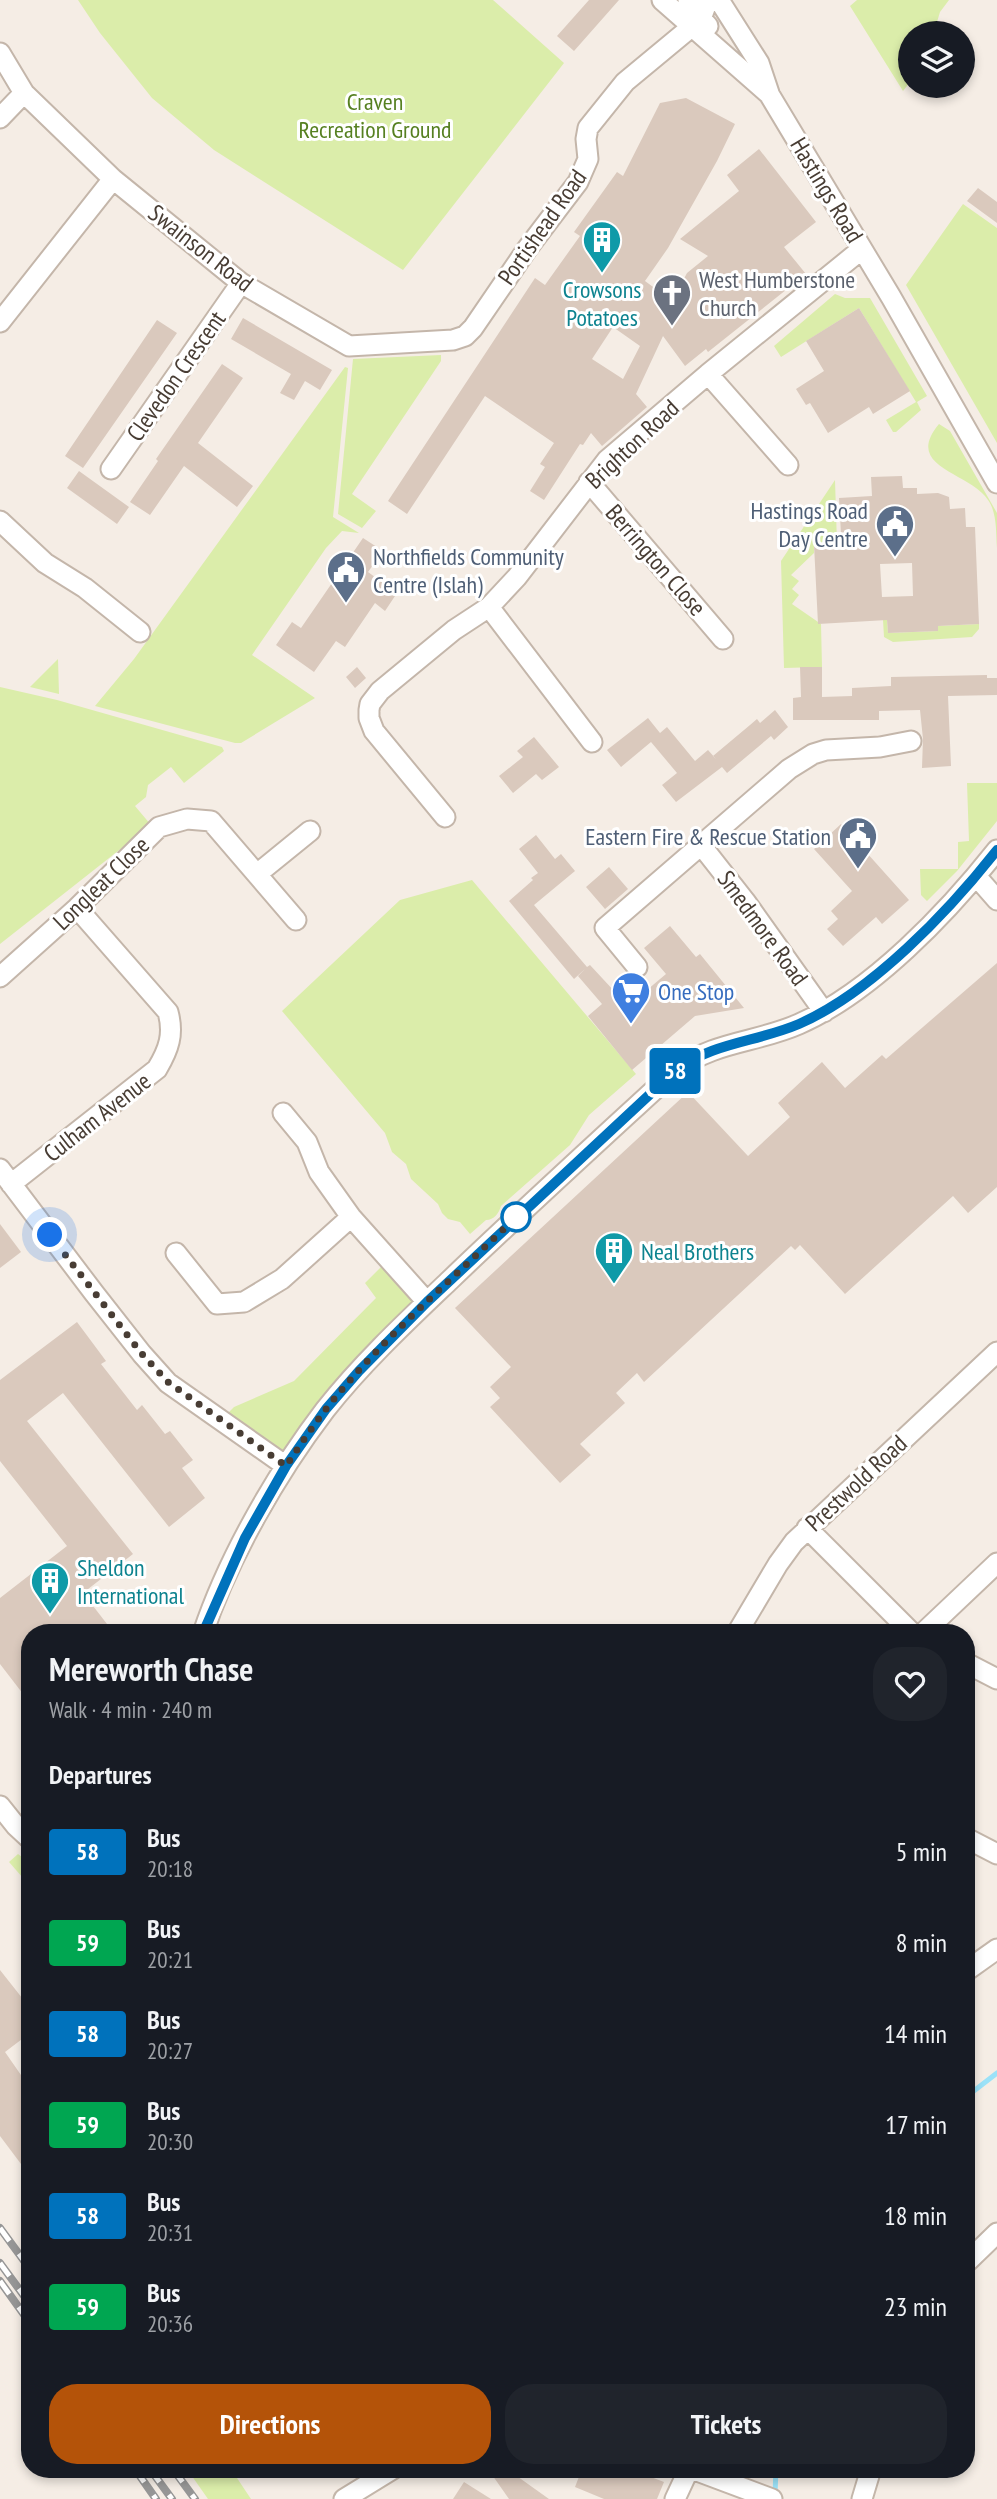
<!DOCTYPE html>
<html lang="en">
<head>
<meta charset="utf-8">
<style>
  body { margin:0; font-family:"PT Sans Narrow",sans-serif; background:#20242c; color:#f1f3f6; height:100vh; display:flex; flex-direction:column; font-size:26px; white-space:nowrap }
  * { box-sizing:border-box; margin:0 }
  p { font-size:23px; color:#9ea1a6 }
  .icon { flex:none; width:38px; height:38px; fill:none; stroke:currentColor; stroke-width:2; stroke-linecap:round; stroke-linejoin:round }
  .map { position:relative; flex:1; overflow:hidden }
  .details { position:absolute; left:21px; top:1624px; width:954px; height:854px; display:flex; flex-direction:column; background:#171b24; border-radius:28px; box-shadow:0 4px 10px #0003 }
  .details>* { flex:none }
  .badge { padding:0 14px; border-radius:5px; font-size:24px; line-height:46px }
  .fabs { position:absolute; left:898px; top:21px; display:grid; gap:14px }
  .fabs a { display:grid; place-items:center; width:77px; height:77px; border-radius:50%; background:#171b24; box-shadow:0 4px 10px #0003; font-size:35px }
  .you { position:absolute; width:35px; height:35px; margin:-18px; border:5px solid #fff; border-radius:50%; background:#1a73e8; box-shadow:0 0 0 10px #1a73e833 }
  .map>.badge { position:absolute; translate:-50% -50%; box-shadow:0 0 0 4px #fff }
  h2 { padding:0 28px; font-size:26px; line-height:63px }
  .round { display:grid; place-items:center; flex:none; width:74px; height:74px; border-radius:28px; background:#20242c }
  .overview { display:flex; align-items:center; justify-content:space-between; height:119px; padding:0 28px }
  h1 { font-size:33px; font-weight:600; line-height:52px }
  .action { display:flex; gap:14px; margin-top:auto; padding:14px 28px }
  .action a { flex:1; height:80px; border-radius:28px; background:#b45309; color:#fff; font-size:28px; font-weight:600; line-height:80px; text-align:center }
  .action a+a { background:#20242c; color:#f1f3f6 }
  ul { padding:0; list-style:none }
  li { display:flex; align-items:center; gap:21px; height:91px; padding:0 28px }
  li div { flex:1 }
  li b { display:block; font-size:26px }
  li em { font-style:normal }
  li .badge { min-width:77px; font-weight:700; text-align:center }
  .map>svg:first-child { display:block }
  .green { fill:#dbedaa }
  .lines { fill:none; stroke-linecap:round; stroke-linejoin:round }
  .stream { stroke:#9be2f8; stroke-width:5 }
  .building { fill:#dac9bd; fill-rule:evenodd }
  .minor-casing { stroke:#c4b6aa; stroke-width:23 }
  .minor { stroke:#fff; stroke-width:19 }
  .rail-casing { stroke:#969696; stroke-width:8 }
  .rail { stroke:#fff; stroke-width:5; stroke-dasharray:16; stroke-linecap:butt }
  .line-casing { stroke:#fff; stroke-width:16 }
  .line { stroke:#0072bc; stroke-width:10 }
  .walk { stroke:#483d34; stroke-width:7; stroke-dasharray:0 12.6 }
  .stop-dot { fill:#fff; stroke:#0072bc; stroke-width:3.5 }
  .labels { text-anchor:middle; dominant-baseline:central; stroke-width:6; stroke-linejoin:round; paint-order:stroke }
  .park-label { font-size:24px; fill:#568021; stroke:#fff }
  .street-label { font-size:24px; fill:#483d34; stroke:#fff }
  .worship-label { font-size:24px; fill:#5b616d; stroke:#fff; text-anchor:start }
  .culture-label { font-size:24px; fill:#0d838f; stroke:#fff; text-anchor:start }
  .service-label { font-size:24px; fill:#4e5e75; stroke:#fff; text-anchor:end }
  .shop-label { font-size:24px; fill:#366cbe; stroke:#fff; text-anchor:start }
</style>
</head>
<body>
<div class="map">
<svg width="997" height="2499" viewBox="0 0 997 2499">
  <rect width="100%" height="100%" fill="#f5ede5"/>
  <path class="green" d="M78,0H493L564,63L403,270L214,150L152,98L100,33Z
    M857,0H949L940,12L937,22L948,33H910V82L903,91L850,6Z
    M963,204L997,228V443L906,285Z
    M835,294L845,298H870L927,396L917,402L921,410L896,432H893L886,420L916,402L859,308L781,357L774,346Z
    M441,355V361L352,494L376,511L362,528L338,514L353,359Z
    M345,367L348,368L333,517L359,533L342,531L326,548L252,655L315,698L241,743H235L95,706L134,659Z
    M939,424L950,431L997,513V548C996,533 997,512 988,500C971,472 902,468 939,424Z
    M835,480L837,544L814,545V553L791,575L799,581L792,589L799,595L792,604L821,624L822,667L784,668L781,561Z
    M883,620H887L888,633L938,631V626L979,624V629L972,637L893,642L884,637Z
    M58,659L59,694L30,687Z
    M0,687L57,700L222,747L224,751L184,783L171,767L148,785L146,797L135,806L151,825L0,944Z
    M967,783H997V821L957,871L927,901L921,895L920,869H958V842L969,841Z
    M472,880L636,1074L589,1115L570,1145L501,1206C499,1213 494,1220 486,1220L470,1234L460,1222L448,1219L442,1213L438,1204L411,1179L406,1164L392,1152L385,1133L282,1011L400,900Z
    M385,1263L427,1302L286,1466L221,1420L234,1407L294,1381L376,1298L365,1283Z
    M18,1854L30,1863V1886L9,1862Z
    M187,2469H231L251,2499H208Z"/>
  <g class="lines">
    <path class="stream" d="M966,2097L997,2073
      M775,2494L776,2469"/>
  </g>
  <path class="building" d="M589,0H619L574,51L557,36Z
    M686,98L735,124L717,161L668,248L645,281L672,301L687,273L708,256L680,239L739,191L727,175L759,149L816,222L784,247L806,274L708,352L706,349L685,366L663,336L636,394L647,407L602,446L591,433L583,445L580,444L544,500L530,491L545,467L540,464L554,443L485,396L407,514L388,501L535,278L545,285L580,236L574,232L617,172L623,176L660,103ZM613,327L640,346L623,379L592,359Z
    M978,188L997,202V223L967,201Z
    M859,308L910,391L873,414L869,407L828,433L810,403L806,405L796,389L824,371L806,341Z
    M243,318L332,370L320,390L305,381L294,400L280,393L291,374L231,339Z
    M157,320L177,333L83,468L65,456Z
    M222,364L243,378L198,443L253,486L237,507L184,466L150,515L130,502L158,461L156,459Z
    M79,471L129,507L117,524L67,488Z
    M902,476L903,488H917V494L938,493L949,497L950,509L965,508L966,527H975L979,624L938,626V631L888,633L887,620L818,624L814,545L836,544V534H841L839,498L872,496L871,477ZM912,563L913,596L882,597L880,564Z
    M363,538L383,551L368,572L397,593L385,611L375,603L345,647L336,641L314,672L276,645L292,622L301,628Z
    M357,667L366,678L355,688L346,677Z
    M800,667H822V697L852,696V688L891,686V677L987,675V678H997V695L948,696L951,766L922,768L923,739L920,710L879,711V720H793V698L801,697Z
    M775,710L788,727L774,740L771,736L727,773L722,767L676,802L662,785L677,773L651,742L621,767L607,750L648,718L660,733L667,727L695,761L708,750L716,759L713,756L750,725L757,719L760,723Z
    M534,737L559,767L542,780L536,774L513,793L499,776L523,757L517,751Z
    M841,824L909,900L882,924L876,917L843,946L827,929L838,919L831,911L852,891L814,849Z
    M536,835L555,859L561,854L575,871L534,905L587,967L590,965L628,1006L666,974L644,948L670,926L696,957L700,954L744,1008L695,1016L632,1070L588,1016L602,1004L578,976L585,969L574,979L509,901L533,880L531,878L538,873L519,849Z
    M609,867L628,889L605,909L586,887Z
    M997,963V1187L968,1213L953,1196L845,1294L800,1245L795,1250L791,1246L644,1382L637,1373L616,1393L625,1403L580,1444L591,1455L560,1483L490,1407L500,1398L490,1387L511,1367L455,1308L688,1092L748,1156L790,1117L778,1103L822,1062L845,1088L882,1055L886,1059Z
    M0,1224L21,1252L0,1268Z
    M77,1322L106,1361L101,1364L137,1410L142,1405L165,1434L170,1431L193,1460L182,1468L205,1498L169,1527L63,1393L27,1421L133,1554L83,1593L114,1633H30V1703L0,1664V1598L67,1546L0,1461V1380Z
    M0,1970L30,2008V2033L5,2052L30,2088V2176L0,2136Z
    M488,2469H507L549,2499H509Z
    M582,2469H630L664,2482L657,2499H604L575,2487Z
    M464,2482L491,2499H453Z"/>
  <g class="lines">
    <g class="minor-casing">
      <path id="minor" d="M662,0L769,94L891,297L997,483
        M688,0L696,13L708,26
        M719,0L759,63L769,93
        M0,53L24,93L113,179L241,283L349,346L453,340L465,336L473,328L527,249L578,182L588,159L586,139L588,128L625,82L701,19L708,0
        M0,118L24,93
        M0,322L113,179
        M708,374L788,465
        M111,469L241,283
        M589,482L723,639
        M0,521L45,563L85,588L140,632
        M489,607L592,742
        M445,817L374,731L369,718V710L370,704L380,691L454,630L489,607L517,577L607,460L708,374L862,249
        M701,845L745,901L824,1012
        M257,874L310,831
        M976,876L997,900
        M637,967L605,928L789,769L813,754L826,750L880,747L911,741
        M0,977L77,908L159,827L187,819L211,821L296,920
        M283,1113L307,1142L319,1172L351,1217L427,1302
        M0,1169L94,1293L142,1354L168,1383L286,1466
        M11,1184L157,1069C169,1049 174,1034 168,1012L77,908
        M176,1253L217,1304L244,1302L282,1279L351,1217
        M807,1528L912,1633
        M203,1633C228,1558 277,1473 325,1410C362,1363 407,1321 450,1280C524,1209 600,1140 676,1070C715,1041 756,1043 799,1024C872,992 948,912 997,850
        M737,1633L778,1564L794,1542L997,1352
        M923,1633L997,1563
        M966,1663L997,1679
        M0,1806L16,1826L30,1839
        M966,1838L997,1854
        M966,1971L997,1949
        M966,2263L997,2233
        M692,2469L772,2499
        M344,2499L393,2469
        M675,2499L689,2469
        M862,2499L871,2469"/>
    </g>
    <use href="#minor" class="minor"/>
    <g class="rail-casing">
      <path id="rail" d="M0,2228L30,2269
        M0,2263L30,2304
        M0,2281L30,2323
        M135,2469L156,2499
        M150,2469L172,2499
        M173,2469L195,2499"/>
    </g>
    <use href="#rail" class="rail"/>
  </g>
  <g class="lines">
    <g class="line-casing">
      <path id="line" d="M203,1633L245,1538L286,1466L326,1409L359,1371L427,1302L676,1070C714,1042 757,1042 799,1024C872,992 948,912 997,850"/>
    </g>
    <use href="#line" class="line"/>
    <path class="walk" d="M50,1235L142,1354L168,1382L286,1466C299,1447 312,1427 326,1409C382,1338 452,1280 516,1217"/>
  </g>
  <defs>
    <g id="building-pin" transform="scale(2.0125)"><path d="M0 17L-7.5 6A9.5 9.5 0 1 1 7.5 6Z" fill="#0f9aa8" stroke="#fff"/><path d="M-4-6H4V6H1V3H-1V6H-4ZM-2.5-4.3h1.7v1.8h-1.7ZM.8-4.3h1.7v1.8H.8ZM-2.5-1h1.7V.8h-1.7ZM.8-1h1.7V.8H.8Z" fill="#fff"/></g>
    <g id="church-pin" transform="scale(2.0125)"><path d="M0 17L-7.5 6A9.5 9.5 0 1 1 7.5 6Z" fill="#6b7280" stroke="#fff"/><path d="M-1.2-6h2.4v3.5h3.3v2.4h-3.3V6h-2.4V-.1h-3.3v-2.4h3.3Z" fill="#fff"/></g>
    <g id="civic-pin" transform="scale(2.0125)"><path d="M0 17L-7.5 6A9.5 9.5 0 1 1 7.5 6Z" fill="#5c6f8a" stroke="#fff"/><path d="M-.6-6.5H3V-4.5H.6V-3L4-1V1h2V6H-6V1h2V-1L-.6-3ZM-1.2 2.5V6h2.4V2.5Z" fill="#fff"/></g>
    <g id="supermarket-pin" transform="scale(2.0125)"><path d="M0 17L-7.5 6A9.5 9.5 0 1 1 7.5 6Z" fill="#3f7fe0" stroke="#fff"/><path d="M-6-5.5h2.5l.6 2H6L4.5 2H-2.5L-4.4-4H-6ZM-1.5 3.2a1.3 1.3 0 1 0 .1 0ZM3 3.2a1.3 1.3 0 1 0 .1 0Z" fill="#fff"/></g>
  </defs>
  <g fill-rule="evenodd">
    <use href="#building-pin" x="602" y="240"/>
    <use href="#church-pin" x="672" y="293"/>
    <use href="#civic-pin" x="895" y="524"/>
    <use href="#civic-pin" x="346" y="570"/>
    <use href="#civic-pin" x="858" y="836"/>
    <use href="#supermarket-pin" x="631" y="991"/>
    <use href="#building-pin" x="614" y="1251"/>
    <use href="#building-pin" x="50" y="1581"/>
  </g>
  <circle class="stop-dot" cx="516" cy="1217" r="14"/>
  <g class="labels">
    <g class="park-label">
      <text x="375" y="101">Craven<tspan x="375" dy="28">Recreation Ground</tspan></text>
    </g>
    <g class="street-label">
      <text transform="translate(827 190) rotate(59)">Hastings Road</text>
      <text transform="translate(542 227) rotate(-55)">Portishead Road</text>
      <text transform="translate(201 248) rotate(38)">Swainson Road</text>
      <text transform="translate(176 376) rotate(-55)">Clevedon Crescent</text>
      <text transform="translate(632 444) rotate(-43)">Brighton Road</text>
      <text transform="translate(656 560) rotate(49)">Berrington Close</text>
      <text transform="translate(101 883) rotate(-44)">Longleat Close</text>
      <text transform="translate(763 928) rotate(54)">Smedmore Road</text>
      <text transform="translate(97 1117) rotate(-38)">Culham Avenue</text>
      <text transform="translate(856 1483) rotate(-43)">Prestwold Road</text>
    </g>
    <g class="worship-label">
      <text x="699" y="279">West Humberstone<tspan x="699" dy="28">Church</tspan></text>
    </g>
    <g class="culture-label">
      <text x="602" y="289" text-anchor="middle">Crowsons<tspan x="602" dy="28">Potatoes</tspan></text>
      <text x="641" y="1251">Neal Brothers</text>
      <text x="77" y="1567">Sheldon<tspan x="77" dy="28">International</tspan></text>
    </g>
    <g class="service-label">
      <text x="868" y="510">Hastings Road<tspan x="868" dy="28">Day Centre</tspan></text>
      <text x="373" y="556" text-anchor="start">Northfields Community<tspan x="373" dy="28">Centre (Islah)</tspan></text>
      <text x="831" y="836">Eastern Fire &amp; Rescue Station</text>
    </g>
    <g class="shop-label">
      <text x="658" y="991">One Stop</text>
    </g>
  </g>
</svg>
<div class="fabs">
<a><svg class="icon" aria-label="layers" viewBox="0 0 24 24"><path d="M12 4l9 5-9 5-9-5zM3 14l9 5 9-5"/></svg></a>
</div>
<div class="you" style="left:50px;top:1235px"></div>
<b class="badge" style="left:675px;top:1071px;background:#0072bc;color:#fff">58</b>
<section class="details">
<div class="overview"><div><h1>Mereworth Chase</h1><p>Walk · 4 min · 240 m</p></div><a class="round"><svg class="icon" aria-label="heart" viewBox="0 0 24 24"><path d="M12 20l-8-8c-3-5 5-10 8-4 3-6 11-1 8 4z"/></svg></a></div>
<h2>Departures</h2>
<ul>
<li><span class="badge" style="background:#0072bc;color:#fff">58</span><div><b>Bus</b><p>20:18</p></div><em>5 min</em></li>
<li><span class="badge" style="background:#00a651;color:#fff">59</span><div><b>Bus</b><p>20:21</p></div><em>8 min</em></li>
<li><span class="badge" style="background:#0072bc;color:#fff">58</span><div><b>Bus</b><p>20:27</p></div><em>14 min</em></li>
<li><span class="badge" style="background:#00a651;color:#fff">59</span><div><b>Bus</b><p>20:30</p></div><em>17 min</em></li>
<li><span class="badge" style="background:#0072bc;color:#fff">58</span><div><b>Bus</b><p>20:31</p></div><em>18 min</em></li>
<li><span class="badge" style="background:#00a651;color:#fff">59</span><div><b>Bus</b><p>20:36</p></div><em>23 min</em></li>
</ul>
<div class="action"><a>Directions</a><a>Tickets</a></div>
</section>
</div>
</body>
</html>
